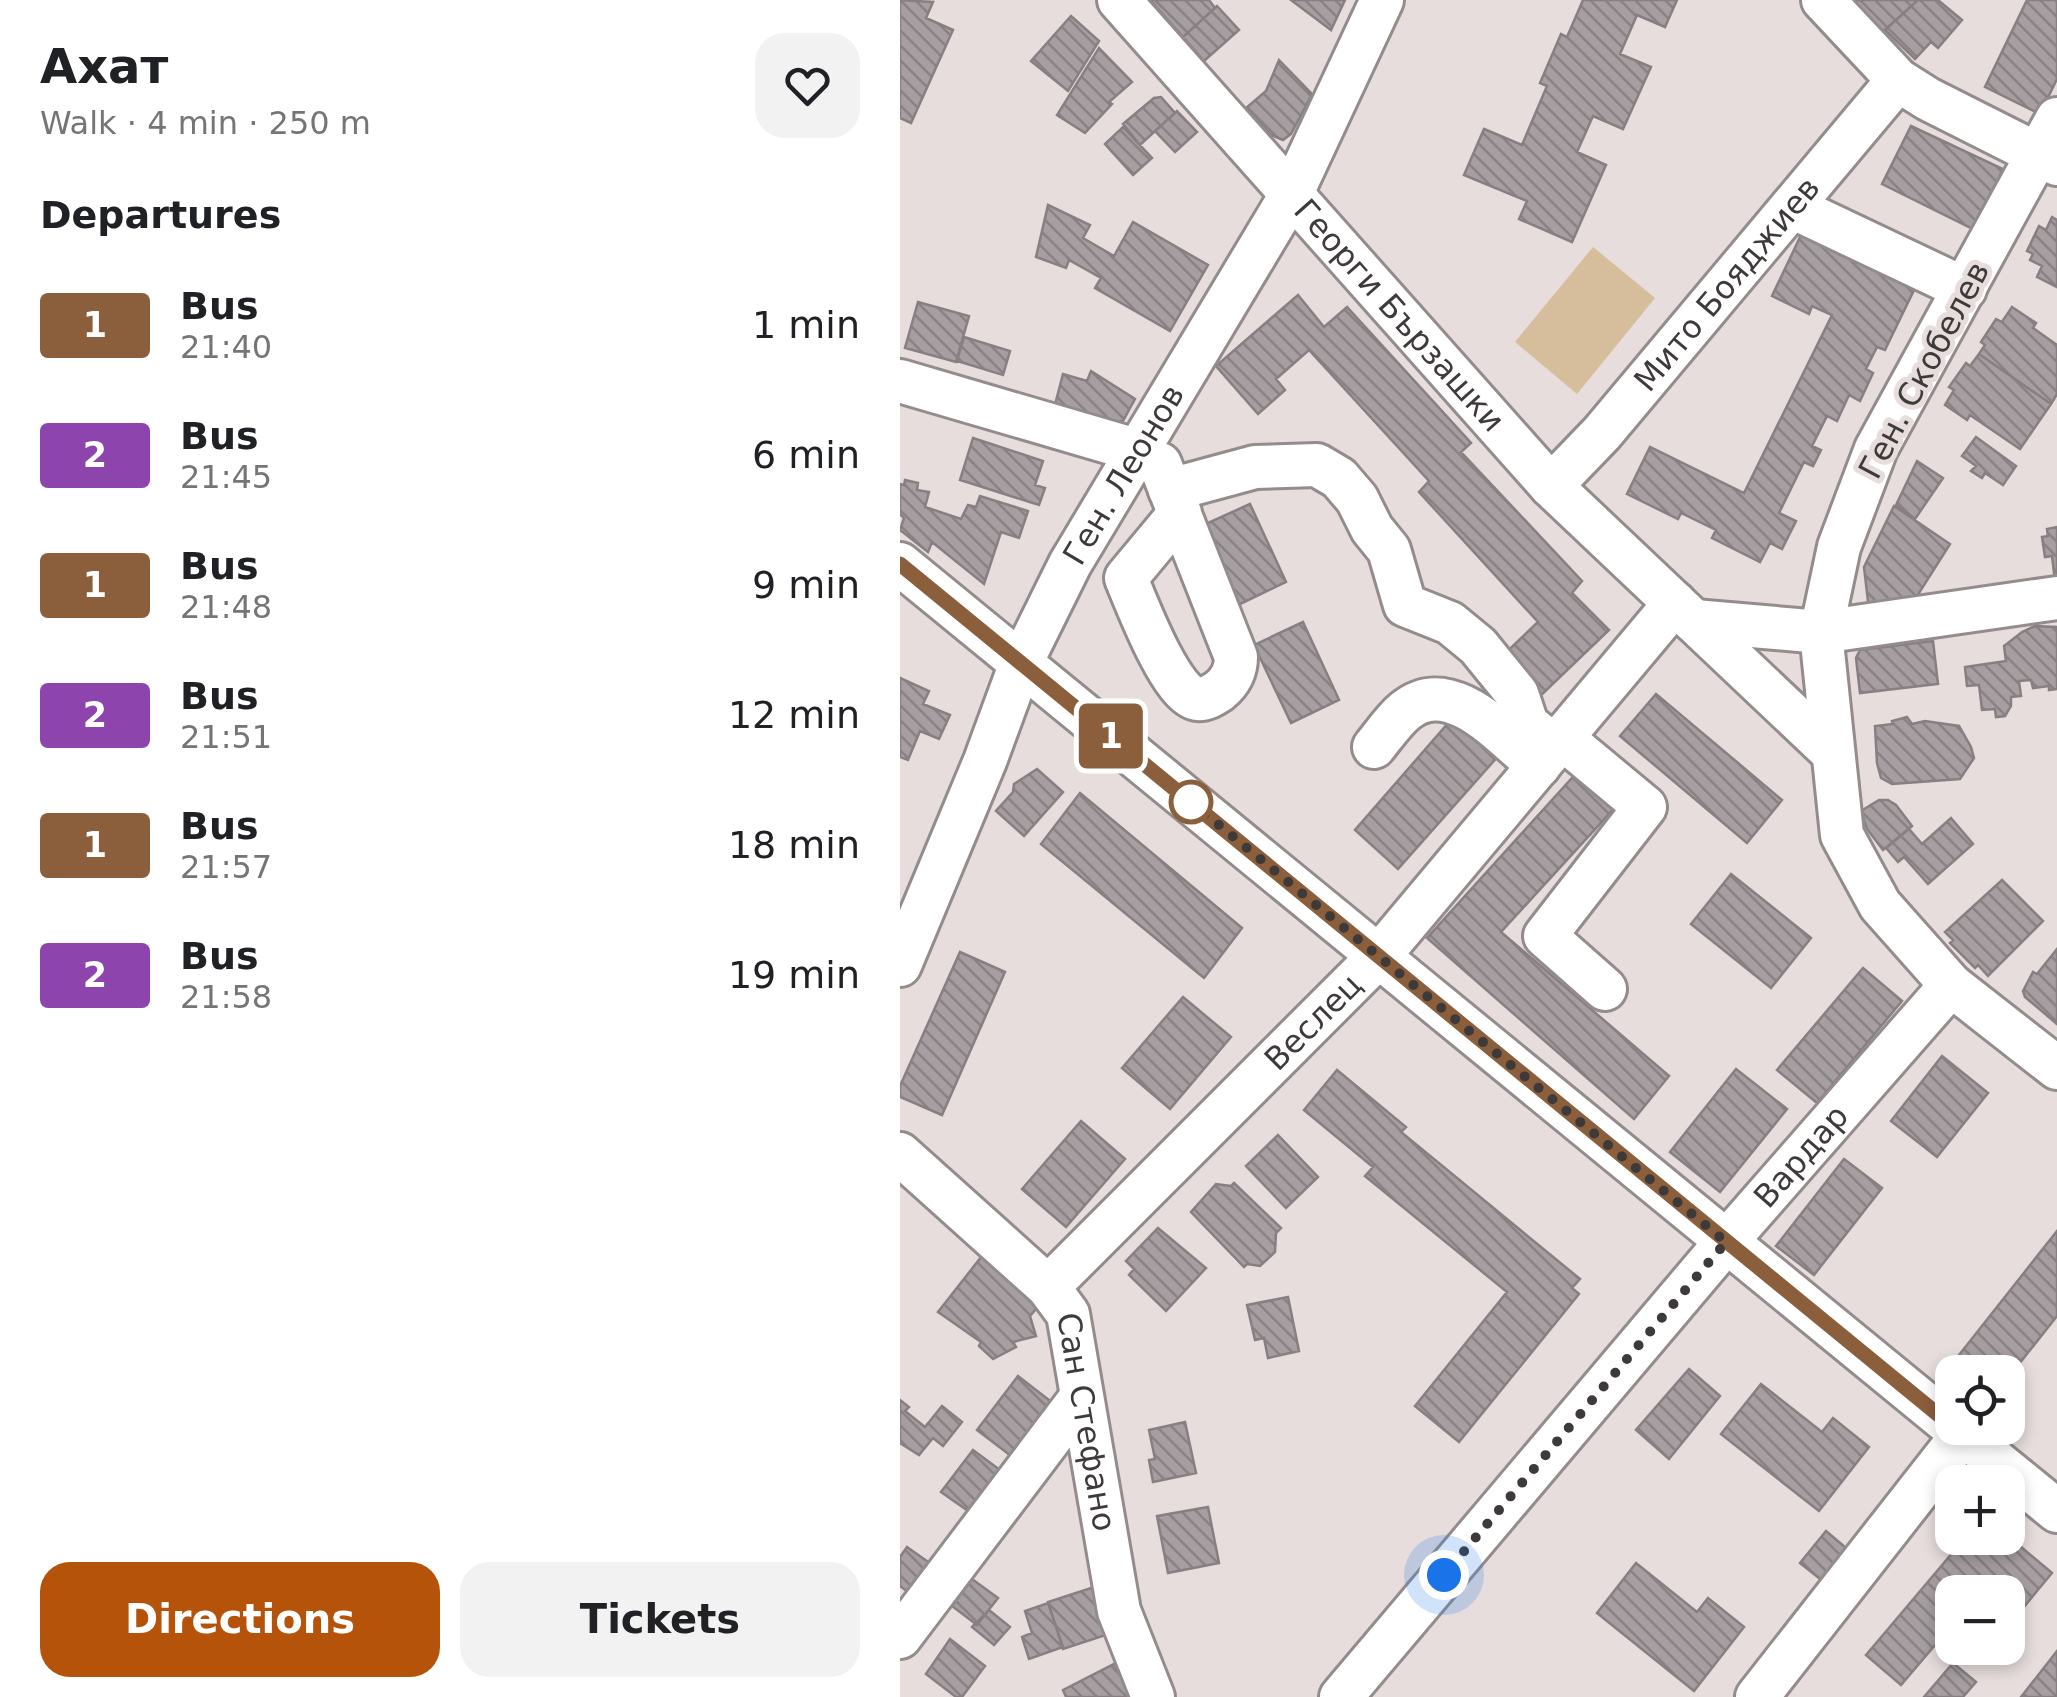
<!DOCTYPE html>
<html lang="en">
<head>
<meta charset="utf-8">
<style>
  body { margin:0; font-family:"DejaVu Sans",sans-serif; background:#f2f2f2; color:#202124; height:100vh; display:flex; flex-direction:column; font-size:38px; white-space:nowrap }
  * { box-sizing:border-box; margin:0 }
  p { font-size:32px; color:#757577 }
  .icon { flex:none; width:55px; height:55px; fill:none; stroke:currentColor; stroke-width:2; stroke-linecap:round; stroke-linejoin:round }
  .map { position:relative; flex:1; overflow:hidden }
  .drawer { display:flex; flex-direction:column; background:#fff; width:900px }
  .drawer>* { flex:none }
  .badge { padding:0 20px; border-radius:8px; font-size:35px; line-height:65px }
  .buttons { position:absolute; left:1035px; top:1355px; display:grid; gap:20px }
  .buttons a { display:grid; place-items:center; width:90px; height:90px; border-radius:20px; background:#fff; box-shadow:0 5px 15px #0003; font-size:50px }
  .you { position:absolute; width:50px; height:50px; margin:-25px; border:8px solid #fff; border-radius:50%; background:#1a73e8; box-shadow:0 0 0 15px #1a73e833 }
  .map>.badge { position:absolute; translate:-50% -50%; box-shadow:0 0 0 5px #fff }
  h2 { padding:0 40px; font-size:38px; line-height:90px }
  .round { display:grid; place-items:center; flex:none; width:105px; height:105px; border-radius:30px; background:#f2f2f2 }
  .headline { display:flex; align-items:center; justify-content:space-between; height:170px; padding:0 40px }
  h1 { font-size:48px; font-weight:800; line-height:75px }
  .primary-button { display:flex; gap:20px; margin-top:auto; padding:20px 40px }
  .primary-button a { flex:1; height:115px; border-radius:30px; background:#b45309; color:#fff; font-size:40px; font-weight:800; line-height:115px; text-align:center }
  .primary-button a+a { background:#f2f2f2; color:#202124 }
  ul { padding:0; list-style:none }
  li { display:flex; align-items:center; gap:30px; height:130px; padding:0 40px }
  li div { flex:1 }
  li b { display:block; font-size:38px }
  li em { font-style:normal }
  li .badge { min-width:110px; font-weight:700; text-align:center }
  main { display:flex; flex:1; min-height:0 }
  .map>svg:first-child { display:block }
  .green { fill:#d6bd9c }
  .building { fill:url(#building-back-hatch); stroke:#877f82; stroke-width:2.5 }
  .lines { fill:none; stroke-linecap:round; stroke-linejoin:round }
  .minor-casing { stroke:#948c8c; stroke-width:48 }
  .minor { stroke:#fff; stroke-width:42 }
  .line-casing { stroke:#fff; stroke-width:22 }
  .line { stroke:#8b5e3c; stroke-width:15 }
  .walk { stroke:#3e3a3a; stroke-width:10; stroke-dasharray:0 18 }
  .stop-dot { fill:#fff; stroke:#8b5e3c; stroke-width:5 }
  .labels { text-anchor:middle; dominant-baseline:central; stroke-width:10; stroke-linejoin:round; paint-order:stroke }
  .street-label { font-size:32px; fill:#3e3a3a; stroke:#e6dddc }
</style>
</head>
<body>
<main>
<section class="drawer">
<div class="headline"><div><h1>Ахат</h1><p>Walk · 4 min · 250 m</p></div><a class="round"><svg class="icon" aria-label="heart" viewBox="0 0 24 24"><path d="M12 20l-8-8c-3-5 5-10 8-4 3-6 11-1 8 4z"/></svg></a></div>
<h2>Departures</h2>
<ul>
<li><span class="badge" style="background:#8b5e3c;color:#fff">1</span><div><b>Bus</b><p>21:40</p></div><em>1 min</em></li>
<li><span class="badge" style="background:#8e44ad;color:#fff">2</span><div><b>Bus</b><p>21:45</p></div><em>6 min</em></li>
<li><span class="badge" style="background:#8b5e3c;color:#fff">1</span><div><b>Bus</b><p>21:48</p></div><em>9 min</em></li>
<li><span class="badge" style="background:#8e44ad;color:#fff">2</span><div><b>Bus</b><p>21:51</p></div><em>12 min</em></li>
<li><span class="badge" style="background:#8b5e3c;color:#fff">1</span><div><b>Bus</b><p>21:57</p></div><em>18 min</em></li>
<li><span class="badge" style="background:#8e44ad;color:#fff">2</span><div><b>Bus</b><p>21:58</p></div><em>19 min</em></li>
</ul>
<div class="primary-button"><a>Directions</a><a>Tickets</a></div>
</section>
<div class="map">
<svg width="1157" height="1697" viewBox="0 0 1157 1697">
  <defs>
    <pattern id="building-back-hatch" width="6" height="6" patternUnits="userSpaceOnUse" patternTransform="scale(2.5)"><rect width="6" height="6" fill="#a69ea1"/><path d="M-1 5l2 2M0 0l6 6M5-1l2 2" fill="none" stroke="#898284"/></pattern>
  </defs>
  <rect width="100%" height="100%" fill="#e6dddc"/>
  <path class="green" d="M693,247L755,298L677,394L615,342Z"/>
  <path class="building" d="M0,0L33,2L26,18L53,30L11,123L0,118Z
    M250,0H309L315,8L283,37Z
    M391,0H445L431,30Z
    M683,0H777L765,27L737,15L720,54L751,67L723,129L693,116L677,152L706,165L672,242L619,219L627,201L564,175L584,129L622,145L647,86L640,83L661,34L667,37Z
    M958,0H1018L978,36L951,6Z
    M1018,0H1038L1062,20L1038,48L1031,42L1015,59L985,30Z
    M1127,0H1157V79L1140,114L1085,87Z
    M317,6L339,30L304,61L283,37Z
    M171,16L199,41L168,91L131,61Z
    M199,48L232,82L209,102L212,104L185,133L157,115Z
    M379,60L412,94L391,134L383,140L371,135L346,108L366,91Z
    M261,97L275,113L240,145L223,124L254,98Z
    M277,111L297,132L275,152L255,131Z
    M1011,126L1103,169L1073,229L982,184Z
    M223,127L252,158L233,175L205,144Z
    M148,205L190,225L183,238L214,256L233,222L308,265L270,331L195,288L201,278L169,260L166,268L136,257Z
    M1152,217L1157,220V287L1137,277L1142,266L1130,260L1133,254L1127,251L1139,226L1146,230Z
    M902,233L1015,288L985,350L977,347L966,369L973,373L960,401L949,395L937,421L927,416L912,446L921,450L913,466L904,462L879,513L896,521L882,549L870,543L860,562L812,538L816,530L781,513L778,519L727,494L750,447L844,493L932,315L912,306L909,314L872,296Z
    M398,295L424,327L447,307L571,443L561,452L682,581L672,593L709,630L633,703L596,662L638,622L519,492L529,481L409,350L376,379L385,390L358,414L316,366Z
    M18,302L69,316L56,362L5,348Z
    M1112,307L1136,323L1133,328L1157,345V394L1151,404L1079,354L1085,345L1081,342L1096,319L1102,322Z
    M64,337L110,351L103,375L57,361Z
    M1079,354L1151,404L1120,449L1070,415L1067,420L1045,405L1054,390L1049,387L1066,363L1070,366Z
    M191,371L235,399L223,421L193,427L152,416L163,374L187,381Z
    M1076,437L1116,466L1103,485L1085,473L1082,478L1071,471L1076,466L1062,456Z
    M73,438L143,461L135,485L145,488L139,505L60,480Z
    M1017,461L1043,478L1015,519L996,505Z
    M5,480L18,483L17,490L29,492L25,507L61,519L68,505L76,507L80,496L128,511L119,538L101,532L84,584L32,542L28,552L0,530L4,518L0,514V484L4,485Z
    M350,504L386,582L338,605L301,526Z
    M994,506L1050,544L1014,601L969,610L964,567Z
    M1157,527V581H1155L1152,556L1145,557L1142,537L1148,536L1147,529Z
    M403,622L439,700L391,723L354,645Z
    M1135,626L1157,627V689L1149,690V686L1133,688L1131,680L1119,681L1121,696L1111,697V706L1105,716L1096,717L1095,709L1082,710L1079,685L1067,686L1065,667L1106,661L1104,646L1122,632Z
    M1033,641L1038,684L960,693L956,658L960,650Z
    M0,678L29,691L23,704L50,715L39,739L20,731L8,760L0,757Z
    M756,694L882,800L847,843L720,736Z
    M556,714L600,754L498,869L455,830Z
    M1007,717L1012,724L1025,721L1059,726L1071,747L1074,758L1060,779L992,784L981,778L977,763L975,726L993,724L992,721Z
    M681,768L719,803L601,932L769,1076L734,1119L527,938Z
    M137,769L163,792L124,836L96,811L113,792L114,784Z
    M180,793L342,928L304,978L141,844Z
    M979,800H988L996,805L1012,826L983,850L967,829L961,811Z
    M1051,818L1073,844L1028,884L1004,857L998,862L986,848L1009,829L1022,844Z
    M831,874L911,938L871,988L791,924Z
    M1102,880L1143,921L1088,976L1078,965L1075,968L1050,943L1053,940L1045,932Z
    M1157,949V1024L1125,997L1123,991L1133,972L1137,974Z
    M60,952L105,972L42,1115L0,1097V1086Z
    M963,968L1002,1001L917,1103L877,1070Z
    M283,997L331,1037L270,1109L222,1068Z
    M1042,1056L1088,1093L1037,1157L991,1121Z
    M836,1069L887,1109L820,1192L770,1152Z
    M437,1070L506,1127L501,1132L680,1279L672,1288L679,1294L559,1442L515,1406L607,1292L465,1176L473,1167L404,1110Z
    M181,1121L225,1159L166,1227L122,1189Z
    M378,1135L418,1177L386,1208L346,1166Z
    M944,1159L982,1188L914,1275L876,1246Z
    M334,1183L381,1228L376,1233L375,1252L360,1266L347,1264L344,1267L291,1212L316,1184L331,1186Z
    M258,1228L306,1268L266,1311L229,1275L234,1269L226,1261Z
    M1157,1231V1316L1108,1378V1372H1052V1381L1044,1374Z
    M89,1247L141,1303L130,1316L136,1336L113,1342L116,1347L93,1359L79,1346L81,1342L38,1312Z
    M388,1297L399,1351L368,1358L364,1338L355,1340L347,1305Z
    M789,1369L820,1396L769,1459L736,1430Z
    M118,1376L163,1411L123,1465L77,1430Z
    M861,1384L922,1432L933,1418L969,1447L919,1511L821,1434Z
    M0,1400L9,1407L5,1411L25,1427L42,1406L62,1422L43,1446L33,1438L19,1455L0,1443Z
    M285,1422L296,1473L253,1482L249,1460L255,1459L249,1430Z
    M73,1450L112,1479L81,1520L41,1492Z
    M308,1507L319,1563L268,1573L257,1516Z
    M926,1531L959,1559L934,1590L900,1563Z
    M1108,1536L1152,1573L1108,1626V1592H1052V1643L1045,1652L1036,1644L1001,1685L966,1655L1065,1538Z
    M7,1547L41,1571L20,1601L0,1586V1557Z
    M736,1563L797,1612L808,1598L844,1627L794,1691L697,1613Z
    M72,1579L98,1598L77,1625L52,1606Z
    M197,1586L212,1633L163,1649L148,1602Z
    M148,1603L163,1647L129,1659L122,1637L132,1633L125,1611Z
    M89,1610L110,1627L94,1645L72,1627Z
    M50,1639L85,1666L62,1697H56L26,1674Z
    M1157,1651V1697H1121Z
    M1053,1663L1076,1682L1063,1697H1024Z
    M214,1664L232,1697H166L163,1690Z"/>
  <g class="lines">
    <g class="minor-casing">
      <g id="minor">
        <path id="s1" d="M219,0L651,486L932,752"/>
        <path d="M923,0L998,80L1028,99L1157,164"/>
        <path d="M1157,119L976,449L939,547L921,632L1157,598"/>
        <path d="M892,207L1065,289"/>
        <path d="M0,381L239,451"/>
        <path d="M260,464L336,657C336,672 330,682 319,691C313,695 305,700 297,699C271,695 236,602 226,578L280,513"/>
        <path id="s2" d="M651,486L702,433L998,80"/>
        <path d="M270,490L355,467L417,465L439,478L457,499L472,529L489,550L505,605L550,623L578,646L617,694L627,724L655,747"/>
        <path d="M0,564L1052,1426"/>
        <path d="M794,621L921,632L942,835L980,905L1051,985L1157,1068"/>
        <path d="M662,738L745,807L645,936L705,989"/>
        <path d="M474,747C484,735 493,721 505,711C551,673 604,738 639,766"/>
        <path id="s3" d="M0,965L85,761L121,663L170,564L391,195L482,0"/>
        <path id="s4" d="M0,1154L148,1287L168,1314L219,1611L253,1697"/>
        <path id="s5" d="M148,1287L479,956L775,603"/>
        <path d="M1055,1428L1157,1511"/>
        <path d="M0,1637L180,1399"/>
        <path id="s6" d="M441,1697L826,1242L1051,985"/>
        <path d="M857,1697L1063,1434"/>
      </g>
    </g>
    <use href="#minor" class="minor"/>
  </g>
  <g class="lines">
    <g class="line-casing">
      <path id="line" d="M0,564L1052,1426"/>
    </g>
    <use href="#line" class="line"/>
    <path class="walk" d="M291,802L826,1242L544,1575"/>
  </g>
  <circle class="stop-dot" cx="291" cy="802" r="20"/>
  <g class="labels">
    <g class="street-label">
      <text stroke="none"><textPath href="#s2" startOffset="268">Мито Бояджиев</textPath></text>
      <text stroke="none"><textPath href="#s1" startOffset="422">Георги Бързашки</textPath></text>
      <text transform="translate(1024 370) rotate(-62)">Ген. Скобелев</text>
      <text stroke="none"><textPath href="#s3" startOffset="540">Ген. Леонов</textPath></text>
      <text stroke="none"><textPath href="#s5" startOffset="375">Веслец</textPath></text>
      <text stroke="none"><textPath href="#s6" startOffset="710">Вардар</textPath></text>
      <text stroke="none"><textPath href="#s4" startOffset="342">Сан Стефано</textPath></text>
    </g>
  </g>
</svg>
<div class="buttons">
<a><svg class="icon" aria-label="locate" viewBox="0 0 24 24"><circle cx="12" cy="12" r="6"/><path d="M12 2v4M12 18v4M2 12h4M18 12h4"/></svg></a>
<a>+</a>
<a>−</a>
</div>
<div class="you" style="left:544px;top:1575px"></div>
<b class="badge" style="left:211px;top:736px;background:#8b5e3c;color:#fff">1</b>
</div>
</main>
</body>
</html>
